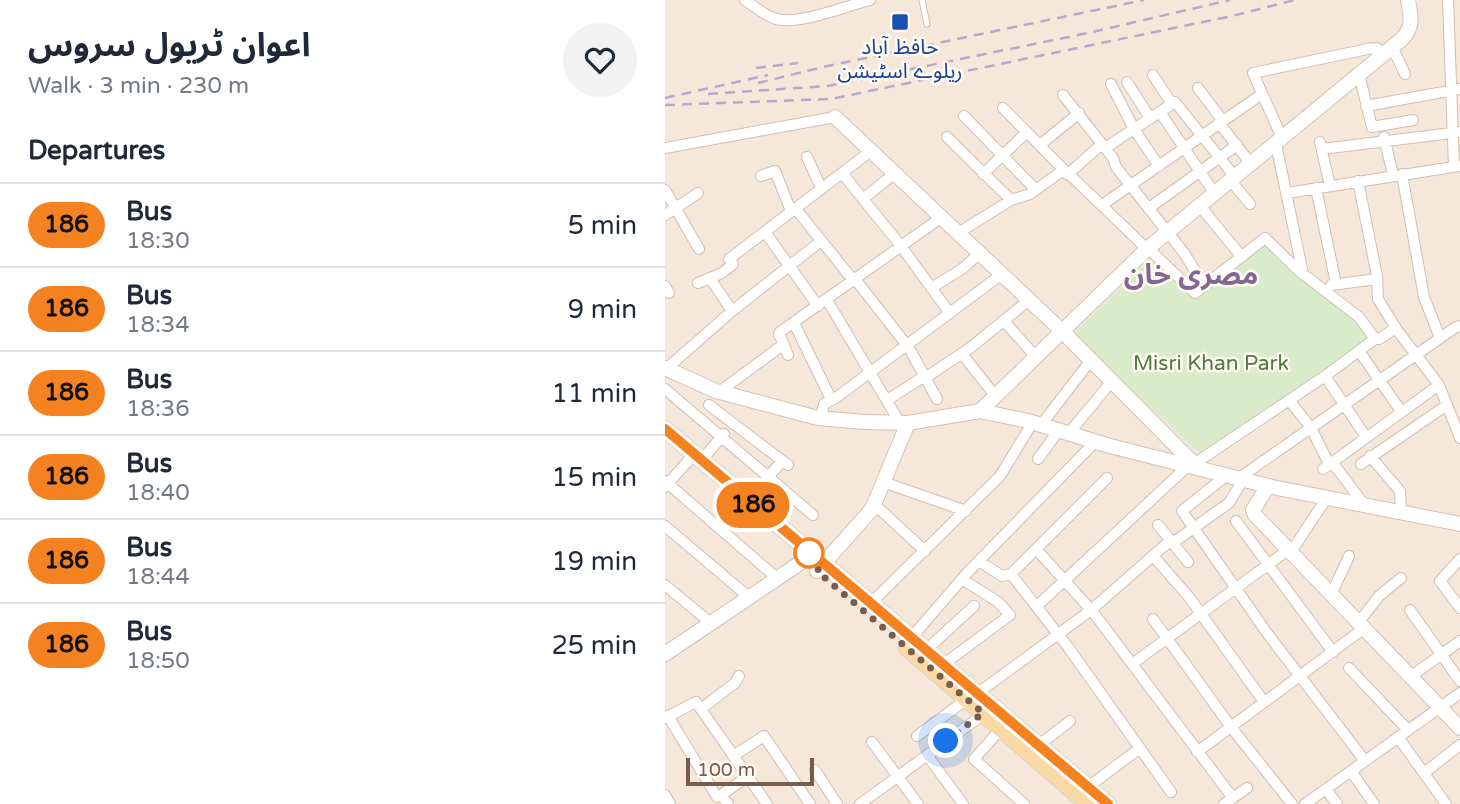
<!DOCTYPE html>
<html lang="en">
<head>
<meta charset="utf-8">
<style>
  body { margin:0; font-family:"Varela Round","Noto Sans Arabic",sans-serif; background:#f2f2f3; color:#1f2937; height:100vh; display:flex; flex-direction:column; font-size:26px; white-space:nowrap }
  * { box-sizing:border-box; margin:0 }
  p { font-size:23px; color:#747a83 }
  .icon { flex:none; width:38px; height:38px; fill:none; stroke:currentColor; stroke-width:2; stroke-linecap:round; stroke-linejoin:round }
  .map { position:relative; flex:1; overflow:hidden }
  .side { display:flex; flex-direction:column; background:#fff; width:665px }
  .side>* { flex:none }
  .badge { padding:0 14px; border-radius:23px; font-size:24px; line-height:46px }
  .scale { position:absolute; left:21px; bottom:18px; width:128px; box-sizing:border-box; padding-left:7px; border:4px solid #7a5c4d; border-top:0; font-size:19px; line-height:24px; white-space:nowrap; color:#7a5c4d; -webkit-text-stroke:5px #fffaf3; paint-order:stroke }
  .you { position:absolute; width:35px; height:35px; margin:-18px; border:5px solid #fff; border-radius:50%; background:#1a73e8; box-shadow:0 0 0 10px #1a73e833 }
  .map>.badge { position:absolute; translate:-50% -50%; box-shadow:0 0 0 4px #fff }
  h2 { padding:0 28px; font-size:26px; line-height:63px }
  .round { display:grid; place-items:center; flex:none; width:74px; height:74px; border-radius:37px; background:#f2f2f3 }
  .head { display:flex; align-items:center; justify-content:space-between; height:119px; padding:0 28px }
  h1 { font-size:33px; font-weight:700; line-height:52px }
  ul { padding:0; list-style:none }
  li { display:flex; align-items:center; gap:21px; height:84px; padding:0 28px; border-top:2px solid #e0e1e3 }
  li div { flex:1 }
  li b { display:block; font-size:26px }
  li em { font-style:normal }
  li .badge { min-width:77px; font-weight:700; text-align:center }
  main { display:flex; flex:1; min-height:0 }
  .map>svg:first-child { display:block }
  .residential { fill:#f5e8da }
  .green { fill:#d8ecc9 }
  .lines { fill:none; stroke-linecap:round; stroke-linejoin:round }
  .lane-casing { stroke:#d1beb0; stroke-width:7 }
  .street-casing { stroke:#d1beb0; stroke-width:12 }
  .secondary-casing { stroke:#d6c0b0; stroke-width:16 }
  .primary-casing { stroke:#dad1cd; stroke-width:18 }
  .lane { stroke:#fff; stroke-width:5 }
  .street { stroke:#fff; stroke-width:10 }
  .secondary { stroke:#fff; stroke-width:14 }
  .primary { stroke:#fbd9a5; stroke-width:16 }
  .rail { stroke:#b9a8c9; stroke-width:2.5; stroke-dasharray:10 7; stroke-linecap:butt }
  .line-casing { stroke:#fff; stroke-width:16 }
  .line { stroke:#f58220; stroke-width:10 }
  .walk { stroke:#7a5c4d; stroke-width:7; stroke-dasharray:0 12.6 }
  .transit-dot { fill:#1a4fb4; stroke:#fffaf3; stroke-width:2.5 }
  .stop-dot { fill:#fff; stroke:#f58220; stroke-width:3.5 }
  .labels { text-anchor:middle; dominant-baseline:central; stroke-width:5; stroke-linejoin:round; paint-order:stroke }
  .transit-label { font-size:21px; fill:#164399; stroke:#fffaf3 }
  .park-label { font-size:21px; fill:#537a41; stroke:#fffaf3 }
  .district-label { font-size:28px; font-weight:bold; fill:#846695; stroke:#fffaf3 }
</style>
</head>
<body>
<main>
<section class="side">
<div class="head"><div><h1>اعوان ٹریول سروس</h1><p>Walk · 3 min · 230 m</p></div><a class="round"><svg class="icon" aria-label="heart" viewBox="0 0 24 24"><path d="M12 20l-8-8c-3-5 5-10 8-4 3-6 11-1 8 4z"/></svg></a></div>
<h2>Departures</h2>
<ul>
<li><span class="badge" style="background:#f58220;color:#111">186</span><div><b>Bus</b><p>18:30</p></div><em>5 min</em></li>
<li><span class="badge" style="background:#f58220;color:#111">186</span><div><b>Bus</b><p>18:34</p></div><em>9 min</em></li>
<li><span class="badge" style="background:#f58220;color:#111">186</span><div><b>Bus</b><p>18:36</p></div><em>11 min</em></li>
<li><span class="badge" style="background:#f58220;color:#111">186</span><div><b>Bus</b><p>18:40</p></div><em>15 min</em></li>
<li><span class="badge" style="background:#f58220;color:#111">186</span><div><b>Bus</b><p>18:44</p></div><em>19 min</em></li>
<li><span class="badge" style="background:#f58220;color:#111">186</span><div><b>Bus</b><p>18:50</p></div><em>25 min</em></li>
</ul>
</section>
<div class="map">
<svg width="795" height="804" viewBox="0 0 795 804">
  <rect width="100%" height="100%" fill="#fdf6ec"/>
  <path class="residential" d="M0,0H795V804H0Z"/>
  <path class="green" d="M600,242L688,315L706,338L536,454L407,335L487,257L530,295Z"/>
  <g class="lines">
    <g class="lane-casing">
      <path id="lane" d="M257,0L262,24"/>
    </g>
    <g class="street-casing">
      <path id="street" d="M80,0C89,6 98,14 108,18C131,27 180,6 205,0
        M783,0L789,166
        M727,47L740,74
        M694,74L707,127L748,120
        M488,75L507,104
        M462,82L485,118
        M446,84L469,129L494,166
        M533,88L558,121
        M398,95L448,158L451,167L519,253L539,285
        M701,106L795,89
        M338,108L402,173
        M495,112L550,194
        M299,116L371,190
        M554,123L586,164
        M282,137L346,200
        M719,137L728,175
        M617,138L588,73L703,49L712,48L716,56
        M655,142L665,186
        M611,144L638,274
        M375,145L414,113
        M0,148L170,117
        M440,148L510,102L570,177
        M657,149L795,132
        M142,157L156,188
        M177,173L236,246L284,312
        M318,174L362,132
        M403,174L437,144
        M737,174L759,297L775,338
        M96,176L110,171L126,211
        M566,181L585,204
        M693,181L712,276L713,299L732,330L774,385L795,438
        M651,188L671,284
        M0,190L34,249
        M622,193L795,166
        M198,199L230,173
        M437,205L597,94
        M535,206L576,256
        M130,208L188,280
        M484,208L572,145
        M0,215L33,193
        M100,232L153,306
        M293,233L346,200L365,194L397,171L407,177L482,249
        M483,248L530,293L600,238L634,271L694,317L710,339
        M45,278L67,311
        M190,279L244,348L272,399
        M33,283L57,273L68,264L64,259L206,151
        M666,285L712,279
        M0,286L4,293
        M266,288L297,269L315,253
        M162,300L235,423
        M339,321L371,357
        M129,323L166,399
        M694,351L736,411
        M297,354L331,397
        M123,355L114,334L115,332L277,217
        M1,369L67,311L156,241
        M660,376L701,437
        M260,378L305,348L364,300
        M0,389L148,515
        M54,392L119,344
        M222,400L260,376
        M624,400L646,428L664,464
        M44,405L123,465
        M156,418L159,404L172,397L337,274
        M376,425L426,360
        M404,433L447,381
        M705,456L735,491L736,513
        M373,459L394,430
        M36,461L59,434
        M667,462L701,507
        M529,464L660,376L710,339H714L731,328
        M696,464L782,405
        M658,469L774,385
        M562,475L517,511L602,633L700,761
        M574,478L791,327L795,326
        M0,481L113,579
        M218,482L301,511
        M0,487L23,461
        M83,501L117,461
        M209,504L260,551
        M571,521L668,652
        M493,525L523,562
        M0,526L85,598
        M509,542L564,503L578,480
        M371,549L428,612L568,798
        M626,552L661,499
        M488,556L524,597L599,702
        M795,559L775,581L795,608
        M314,561L337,576L346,574L442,478
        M346,574L403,647L506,792
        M0,585L47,624
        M666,595L684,556
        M205,604L335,476L368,422
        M372,606L524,465
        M745,610L795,681
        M488,619L566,727L627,804
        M693,623L714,596L736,578
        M246,638L303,572L430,442
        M261,650L309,606
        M279,664L345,615L333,602L297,579
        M467,664L623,550
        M684,668L743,730
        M745,677L795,641
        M313,693L426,610L506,540
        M36,709L70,683L74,676
        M3,716L52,797L56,795L63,804
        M0,718L31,702L102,804
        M336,729L309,759L359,804
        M252,736L302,699
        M733,737L781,804
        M207,742L253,804
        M374,745L405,721
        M532,752L698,629
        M262,755L298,804
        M68,756L99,736L145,804
        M150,770L172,804
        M686,771L709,804
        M759,773L795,745
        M423,787L475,748
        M661,789L672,804
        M0,795L5,804
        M56,795L82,777
        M195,804L319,714
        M559,804L582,788
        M640,804L795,693"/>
    </g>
    <g class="secondary-casing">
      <path id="secondary" d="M170,117L396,330L531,466
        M0,368L51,391L153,418L200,422L243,423L315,411L363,421L445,446L607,487L795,524
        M315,411L482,249L737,39C749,26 746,17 743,0
        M603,486L588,510L590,515L795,728
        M152,571L207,509L243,423
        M0,654L147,555"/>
    </g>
    <g class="primary-casing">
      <path id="primary" d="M0,429L443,804
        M242,648L423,804"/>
    </g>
    <use href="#lane" class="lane"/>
    <use href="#street" class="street"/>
    <use href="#secondary" class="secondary"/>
    <use href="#primary" class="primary"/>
    <path class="rail" d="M91,68L133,63
      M93,83L158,67L479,0
      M43,94L163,86L423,33L565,0
      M0,98L103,75
      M0,105L166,99L567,16L630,0"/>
  </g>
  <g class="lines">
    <g class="line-casing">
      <path id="line" d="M0,429L443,804"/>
    </g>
    <use href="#line" class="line"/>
    <path class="walk" d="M144,553L158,564L152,571L318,713L281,741"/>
  </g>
  <rect class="transit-dot" x="226" y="13" width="18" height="18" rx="3.5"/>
  <circle class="stop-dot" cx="144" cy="553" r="14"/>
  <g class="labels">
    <g class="transit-label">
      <text x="235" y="47">حافظ آباد<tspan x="235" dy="24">ریلوے اسٹیشن</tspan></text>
    </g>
    <g class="park-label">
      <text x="546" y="363">Misri Khan Park</text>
    </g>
    <g class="district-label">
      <text x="526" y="275">مصری خان</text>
    </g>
  </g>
</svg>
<div class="scale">100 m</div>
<div class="you" style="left:281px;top:741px"></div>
<b class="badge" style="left:88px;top:505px;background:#f58220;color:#111">186</b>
</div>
</main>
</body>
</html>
